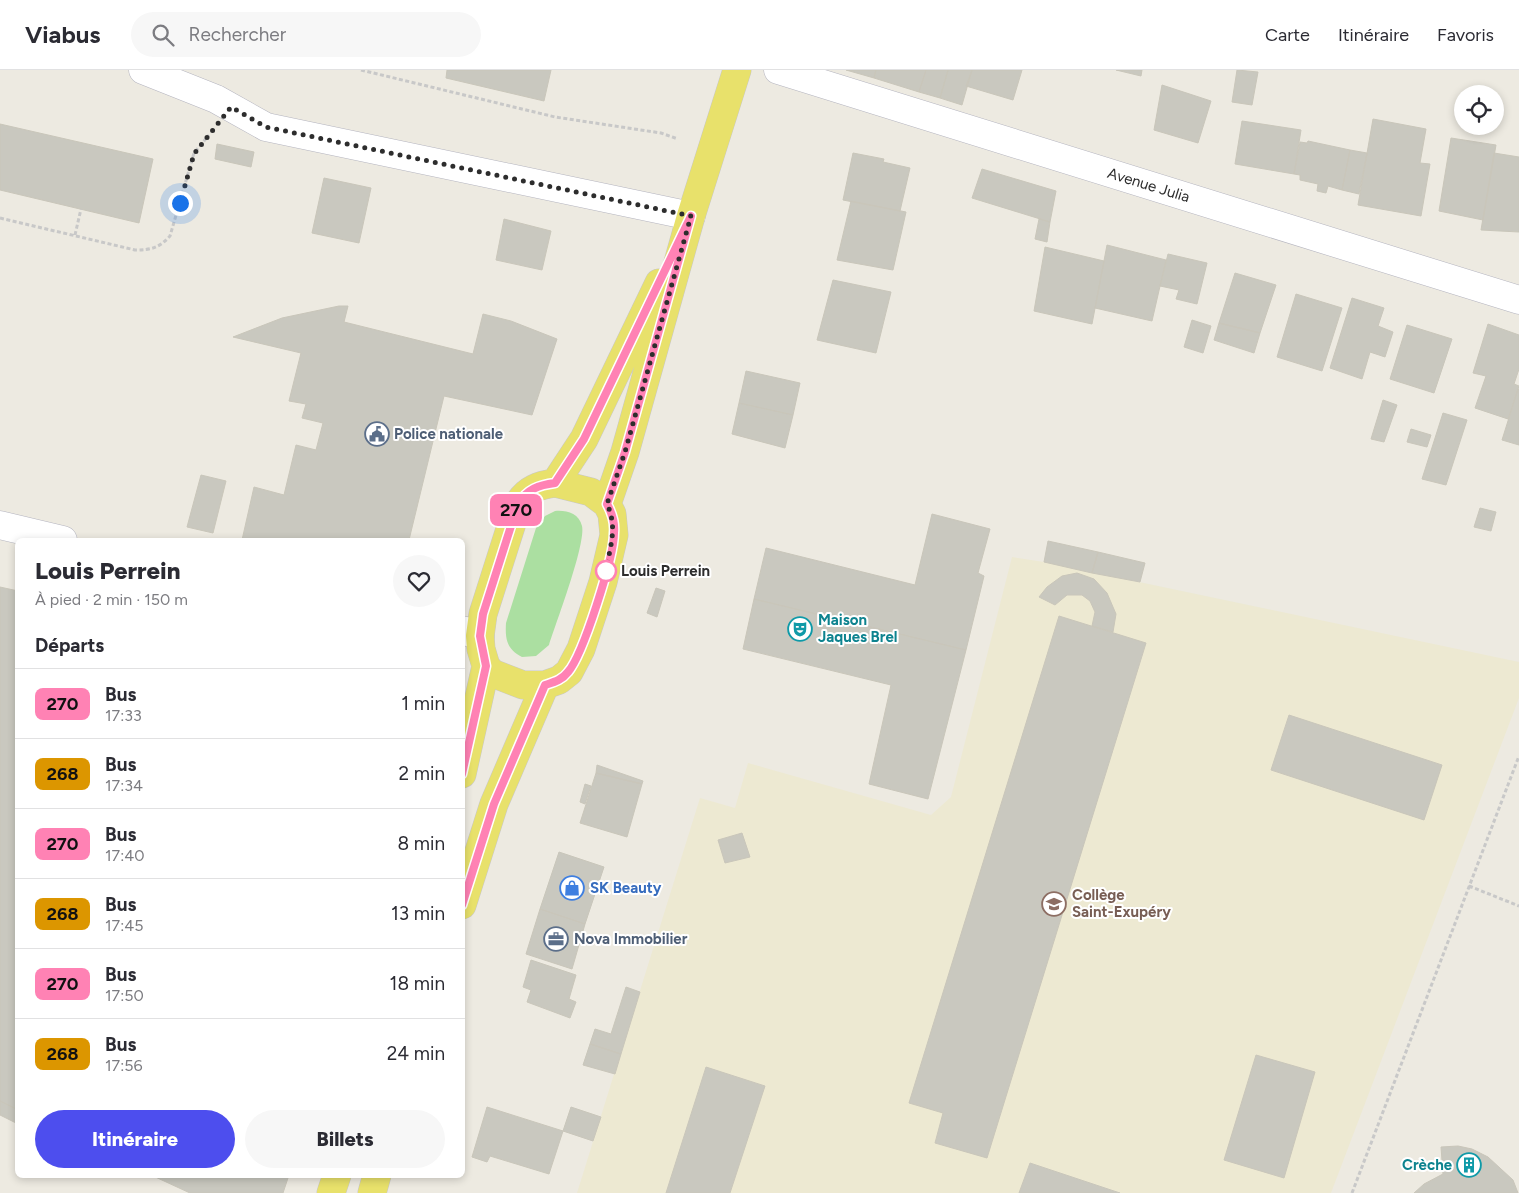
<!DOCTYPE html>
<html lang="fr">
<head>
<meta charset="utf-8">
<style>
  body { margin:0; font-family:Figtree,sans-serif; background:#f7f7f7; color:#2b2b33; height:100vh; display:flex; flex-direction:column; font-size:19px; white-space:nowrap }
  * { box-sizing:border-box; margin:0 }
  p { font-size:16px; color:#7c7c81 }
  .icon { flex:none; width:28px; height:28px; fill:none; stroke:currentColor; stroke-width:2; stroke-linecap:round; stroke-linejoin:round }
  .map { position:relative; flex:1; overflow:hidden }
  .drawer { position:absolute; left:15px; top:468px; width:450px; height:640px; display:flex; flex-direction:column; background:#fff; border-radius:8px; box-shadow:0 2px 8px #0003 }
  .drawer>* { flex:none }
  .badge { padding:0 10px; border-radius:8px; font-size:18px; line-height:32px }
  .controls { position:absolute; left:1454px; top:15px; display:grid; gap:10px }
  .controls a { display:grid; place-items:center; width:50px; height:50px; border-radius:50%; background:#fff; box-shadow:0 2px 8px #0003; font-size:25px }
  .you { position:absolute; width:25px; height:25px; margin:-12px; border:4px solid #fff; border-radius:50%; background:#1a73e8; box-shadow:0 0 0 8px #1a73e833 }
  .map>.badge { position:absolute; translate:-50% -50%; box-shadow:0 0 0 2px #fff }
  h2 { padding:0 20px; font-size:19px; line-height:45px }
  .round { display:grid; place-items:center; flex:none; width:52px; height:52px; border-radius:26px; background:#f7f7f7 }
  .headline { display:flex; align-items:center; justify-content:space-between; height:85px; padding:0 20px }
  h1 { font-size:24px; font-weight:800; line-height:38px }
  .action { display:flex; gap:10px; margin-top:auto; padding:10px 20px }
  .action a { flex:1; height:58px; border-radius:30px; background:#4d4eee; color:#fff; font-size:20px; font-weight:800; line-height:58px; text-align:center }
  .action a+a { background:#f7f7f7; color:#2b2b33 }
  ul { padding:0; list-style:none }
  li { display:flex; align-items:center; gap:15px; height:70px; padding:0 20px; border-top:1px solid #e1e1e2 }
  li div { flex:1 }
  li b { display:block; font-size:19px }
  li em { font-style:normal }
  li .badge { min-width:55px; font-weight:700; text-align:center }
  header { display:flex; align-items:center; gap:30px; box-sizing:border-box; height:70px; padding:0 25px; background:#fff; border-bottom:1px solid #e1e1e2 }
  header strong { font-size:24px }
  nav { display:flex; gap:28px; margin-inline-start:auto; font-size:18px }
  .search { width:350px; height:45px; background:#f7f7f7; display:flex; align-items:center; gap:12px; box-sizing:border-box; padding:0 18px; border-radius:28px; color:#7c7c81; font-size:19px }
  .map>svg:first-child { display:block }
  .education { fill:#ede9d2 }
  .green { fill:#abdfa1 }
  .building { fill:#c9c8bf; stroke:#c9c6ba }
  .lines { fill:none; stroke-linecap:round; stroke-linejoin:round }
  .minor-casing { stroke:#b4b4bf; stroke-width:29 }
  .major-casing { stroke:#c8c8c8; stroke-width:29 }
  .path { stroke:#c8c8c8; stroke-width:3; stroke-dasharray:4 2.5; stroke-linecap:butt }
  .minor { stroke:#fff; stroke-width:28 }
  .major { stroke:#e8e16b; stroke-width:28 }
  .line-casing { stroke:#fff; stroke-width:11 }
  .line { stroke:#ff82b4; stroke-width:8 }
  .walk { stroke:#2d2d2d; stroke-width:5; stroke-dasharray:0 9 }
  .stop-dot { fill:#fff; stroke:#ff82b4; stroke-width:2.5 }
  .labels { text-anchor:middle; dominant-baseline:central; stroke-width:4; stroke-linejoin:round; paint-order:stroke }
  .street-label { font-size:15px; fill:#2d2d2d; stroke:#fff }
  .service-label { font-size:15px; font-weight:bold; fill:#4e5e75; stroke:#fff; text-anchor:start }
  .stop-label { font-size:15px; font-weight:bold; fill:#2d2d2d; stroke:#fff; text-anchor:start }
  .culture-label { font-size:15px; font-weight:bold; fill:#0d838f; stroke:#fff; text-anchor:start }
  .shop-label { font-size:15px; font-weight:bold; fill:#366cbe; stroke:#fff; text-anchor:start }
  .education-label { font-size:15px; font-weight:bold; fill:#785e54; stroke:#fff; text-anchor:start }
</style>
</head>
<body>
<header>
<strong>Viabus</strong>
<div class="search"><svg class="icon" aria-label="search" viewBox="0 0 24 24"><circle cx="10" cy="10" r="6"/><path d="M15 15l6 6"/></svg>Rechercher</div>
<nav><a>Carte</a><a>Itinéraire</a><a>Favoris</a></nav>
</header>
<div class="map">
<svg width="1519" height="1123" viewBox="0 0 1519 1123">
  <rect width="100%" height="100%" fill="#edeae1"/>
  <path class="education" d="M1012,487L1044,492L1519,592V628L1331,1123H577L700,728L735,738L748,693L931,745L951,727Z"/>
  <path class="green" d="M555,441C566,440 579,443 582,456C586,474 556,553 549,575L536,586L522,587C507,579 505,570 506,553L536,458L545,446Z"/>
  <path class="building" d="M447,0H551L544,31L446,8Z
    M846,0H876L874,8Z
    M876,0H926L919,22L874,8Z
    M926,0H948L940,28L919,22Z
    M948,0H972L962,35L940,28Z
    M972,0H1022L1013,30L966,16Z
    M1116,0H1142L1141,6Z
    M1237,0L1258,2L1252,35L1232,32Z
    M1162,15L1211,31L1198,73L1154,60Z
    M1373,49L1426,59L1420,93L1430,94L1421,146L1358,135Z
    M1242,51L1301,60L1294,104L1235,94Z
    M0,54L153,89L139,153L0,120Z
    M1451,68L1496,75L1483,150L1439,141Z
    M1308,71L1350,80L1342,120L1328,116L1326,123L1317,121L1318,114L1300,110V105L1294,104L1300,72L1307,73Z
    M217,74L254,82L251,97L215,89Z
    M1350,80L1367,83L1359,124L1342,120Z
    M853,83L884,89L883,92L910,98L900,141L843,130Z
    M1494,83L1519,87V162L1481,160Z
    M982,99L1056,121L1050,152L972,128Z
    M324,108L371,118L359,173L312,163Z
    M851,131L906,142L893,200L837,190Z
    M504,149L551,161L542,200L496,190Z
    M1039,149L1050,152L1047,172L1035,169Z
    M1107,175L1166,190L1152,251L1095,238Z
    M1045,177L1104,191L1092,254L1034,241Z
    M1168,184L1207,193L1197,234L1176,229L1179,220L1160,216Z
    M1235,203L1276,215L1260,263L1219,253Z
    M833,210L891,222L876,283L817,270Z
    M1296,224L1342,238L1322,301L1277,287Z
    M1352,228L1384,238L1378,256L1393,262L1385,287L1370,282L1362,309L1330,298Z
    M339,236H348L344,252L473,284L483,244L511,251L557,269L532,345L444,326L409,470H242L254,417L284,425L296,375L316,380L323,353L302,348L306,334L289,331L301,283L233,267L282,248Z
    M1192,250L1211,256L1203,283L1184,277Z
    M1219,253L1260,263L1254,283L1214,270Z
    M1488,254L1519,265V299L1514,314L1519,316L1508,349L1475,338L1486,306L1473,303Z
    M1407,255L1452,269L1434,323L1390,309Z
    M746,301L800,313L793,345L739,333Z
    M1518,319H1519V375L1502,370Z
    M1383,330L1397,335L1384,372L1371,369Z
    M739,333L793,345L785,378L732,364Z
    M1443,343L1467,350L1446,415L1422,409Z
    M1411,359L1431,365L1427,377L1407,372Z
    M201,405L226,411L213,463L187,457Z
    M1480,438L1496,442L1491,461L1474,457Z
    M932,444L990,459L978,503L984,506L966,580L754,529L766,478L915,515Z
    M1048,471L1098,482L1092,503L1044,492Z
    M1098,482L1145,493L1140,512L1092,503Z
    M1077,503L1094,509L1107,523L1116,544L1113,562L1092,556L1095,542L1090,531L1082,525H1067L1055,535L1039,527L1047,517L1062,506Z
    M0,517L18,521V1040L0,1031Z
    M656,518L665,521L657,547L647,543Z
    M754,529L966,580L928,729L869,714L891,615L743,579Z
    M1059,546L1146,573L987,1088L935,1073L943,1043L909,1033Z
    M1289,645L1442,695L1424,750L1271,700Z
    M597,695L643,711L642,714L596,703Z
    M596,703L642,714L627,767L580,753Z
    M585,714L591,716L585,734L580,732Z
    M742,763L750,787L725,793L718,770Z
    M559,782L604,797L585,854L540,839Z
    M540,839L585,854L572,899L526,884Z
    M531,890L576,905L569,929L576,932L570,948L527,932L531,920L523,917Z
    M626,917L640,922L621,984L590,974L595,959L611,964Z
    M590,974L621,984L615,1004L583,995Z
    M1256,985L1315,1002L1284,1108L1224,1090Z
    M706,997L765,1016L730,1123H666Z
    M0,1031L18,1040V1054L0,1045Z
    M487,1037L563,1061L549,1104L490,1086L487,1092L472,1087Z
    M571,1037L601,1047L593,1071L563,1061Z
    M1458,1076L1472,1079L1488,1087L1513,1110L1518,1123H1414L1424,1114L1443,1104L1441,1077Z
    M1030,1093L1120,1123H1019Z
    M151,1105H289L283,1123H190Z"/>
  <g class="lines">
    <g class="minor-casing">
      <g id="minor">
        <path d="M143,0L216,29L266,57L691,146"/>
        <path id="s1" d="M778,0L1519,230"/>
        <path d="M0,455L63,470"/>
        <path d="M462,560L480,566"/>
      </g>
    </g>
    <g class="major-casing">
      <path id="major" d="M555,413L591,422L607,434L612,444L614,465L603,512L581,579L569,602L559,610L545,615H523L492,603L486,596L481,579L480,566L483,544L518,434C527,419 539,415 555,413Z
        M555,413L584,369L659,213
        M607,434L625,382L691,146L737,0
        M462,704L486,596
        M462,835L494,734L545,615
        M331,1123L337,1105
        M372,1123L377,1105"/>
    </g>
    <path class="path" d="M361,0L555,47L661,63L678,69
      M0,148L135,180C151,180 159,178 170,166L194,83L209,65
      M75,165L81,139
      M1469,816L1519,836
      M1352,1123L1519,686"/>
    <use href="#minor" class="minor"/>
    <use href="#major" class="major"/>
  </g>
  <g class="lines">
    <g class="line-casing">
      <path id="line" d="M462,704L486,596L480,566L483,544L518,434C527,419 539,415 555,413L584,369L691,146L625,382L607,434C612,443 615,453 614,463C614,487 583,585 568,602C562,610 554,612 545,615L494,734L462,835"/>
    </g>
    <use href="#line" class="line"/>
    <path class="walk" d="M180,133L194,84L231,37L266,57L691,146L625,382L607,434C618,458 610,476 606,501"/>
  </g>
  <defs>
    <g id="civic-ring" transform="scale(1.25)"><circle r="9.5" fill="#fff" stroke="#5c6f8a" stroke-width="1.5"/><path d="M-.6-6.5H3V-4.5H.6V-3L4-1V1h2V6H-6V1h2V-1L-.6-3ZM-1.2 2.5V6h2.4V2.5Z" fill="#5c6f8a"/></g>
    <g id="theatre-ring" transform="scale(1.25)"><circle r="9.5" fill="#fff" stroke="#0f9aa8" stroke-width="1.5"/><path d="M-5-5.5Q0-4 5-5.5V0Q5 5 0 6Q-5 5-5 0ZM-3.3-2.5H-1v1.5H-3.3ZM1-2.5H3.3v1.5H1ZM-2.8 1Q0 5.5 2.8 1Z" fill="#0f9aa8"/></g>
    <g id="shop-ring" transform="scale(1.25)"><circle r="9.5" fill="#fff" stroke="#3f7fe0" stroke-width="1.5"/><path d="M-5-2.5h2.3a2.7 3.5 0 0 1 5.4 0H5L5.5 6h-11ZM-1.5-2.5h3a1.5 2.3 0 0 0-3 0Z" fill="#3f7fe0"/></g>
    <g id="school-ring" transform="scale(1.25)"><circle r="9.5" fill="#fff" stroke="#8d6e63" stroke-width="1.5"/><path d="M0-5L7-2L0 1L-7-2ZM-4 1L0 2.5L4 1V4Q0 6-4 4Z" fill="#8d6e63"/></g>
    <g id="office-ring" transform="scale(1.25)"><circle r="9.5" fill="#fff" stroke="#5c6f8a" stroke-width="1.5"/><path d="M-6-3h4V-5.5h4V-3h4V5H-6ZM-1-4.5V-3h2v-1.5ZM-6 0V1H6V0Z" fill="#5c6f8a"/></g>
    <g id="building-ring" transform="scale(1.25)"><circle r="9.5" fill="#fff" stroke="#0f9aa8" stroke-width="1.5"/><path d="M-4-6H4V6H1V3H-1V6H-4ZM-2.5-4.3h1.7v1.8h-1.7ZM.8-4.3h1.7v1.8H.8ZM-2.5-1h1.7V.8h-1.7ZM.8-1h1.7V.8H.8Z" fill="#0f9aa8"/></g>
  </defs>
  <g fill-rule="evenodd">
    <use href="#civic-ring" x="377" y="364"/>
    <use href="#theatre-ring" x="800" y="559"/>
    <use href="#shop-ring" x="572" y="818"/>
    <use href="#school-ring" x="1054" y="834"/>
    <use href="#office-ring" x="556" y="869"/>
    <use href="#building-ring" x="1469" y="1095"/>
  </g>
  <circle class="stop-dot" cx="606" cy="501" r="10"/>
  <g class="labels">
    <g class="street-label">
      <text stroke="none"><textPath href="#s1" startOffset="388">Avenue Julia</textPath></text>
    </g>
    <g class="service-label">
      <text x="394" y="364">Police nationale</text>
      <text x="574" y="869">Nova Immobilier</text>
    </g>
    <g class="stop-label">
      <text x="621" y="501">Louis Perrein</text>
    </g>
    <g class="culture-label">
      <text x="818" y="550">Maison<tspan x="818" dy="17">Jaques Brel</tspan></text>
      <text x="1452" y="1095" text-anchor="end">Crèche</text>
    </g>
    <g class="shop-label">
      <text x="590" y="818">SK Beauty</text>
    </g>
    <g class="education-label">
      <text x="1072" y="825">Collège<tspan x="1072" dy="17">Saint-Exupéry</tspan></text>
    </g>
  </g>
</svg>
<div class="controls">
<a><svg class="icon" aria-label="locate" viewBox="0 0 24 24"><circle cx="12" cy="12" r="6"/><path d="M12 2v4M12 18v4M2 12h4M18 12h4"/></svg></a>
</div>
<div class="you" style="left:180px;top:133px"></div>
<b class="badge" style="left:516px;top:440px;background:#ff82b4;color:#111">270</b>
<section class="drawer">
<div class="headline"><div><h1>Louis Perrein</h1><p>À pied · 2 min · 150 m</p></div><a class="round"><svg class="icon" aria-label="heart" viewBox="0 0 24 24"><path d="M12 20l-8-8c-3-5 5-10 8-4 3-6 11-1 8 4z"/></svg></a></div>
<h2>Départs</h2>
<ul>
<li><span class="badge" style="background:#ff82b4;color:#111">270</span><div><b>Bus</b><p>17:33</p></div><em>1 min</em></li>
<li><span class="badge" style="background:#dc9600;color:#111">268</span><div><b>Bus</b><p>17:34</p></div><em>2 min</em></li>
<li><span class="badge" style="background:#ff82b4;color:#111">270</span><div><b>Bus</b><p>17:40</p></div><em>8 min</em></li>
<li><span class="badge" style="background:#dc9600;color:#111">268</span><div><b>Bus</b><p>17:45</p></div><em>13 min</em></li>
<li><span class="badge" style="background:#ff82b4;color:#111">270</span><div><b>Bus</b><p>17:50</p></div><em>18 min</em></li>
<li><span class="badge" style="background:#dc9600;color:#111">268</span><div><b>Bus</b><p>17:56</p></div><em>24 min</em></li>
</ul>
<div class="action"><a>Itinéraire</a><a>Billets</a></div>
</section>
</div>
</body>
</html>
